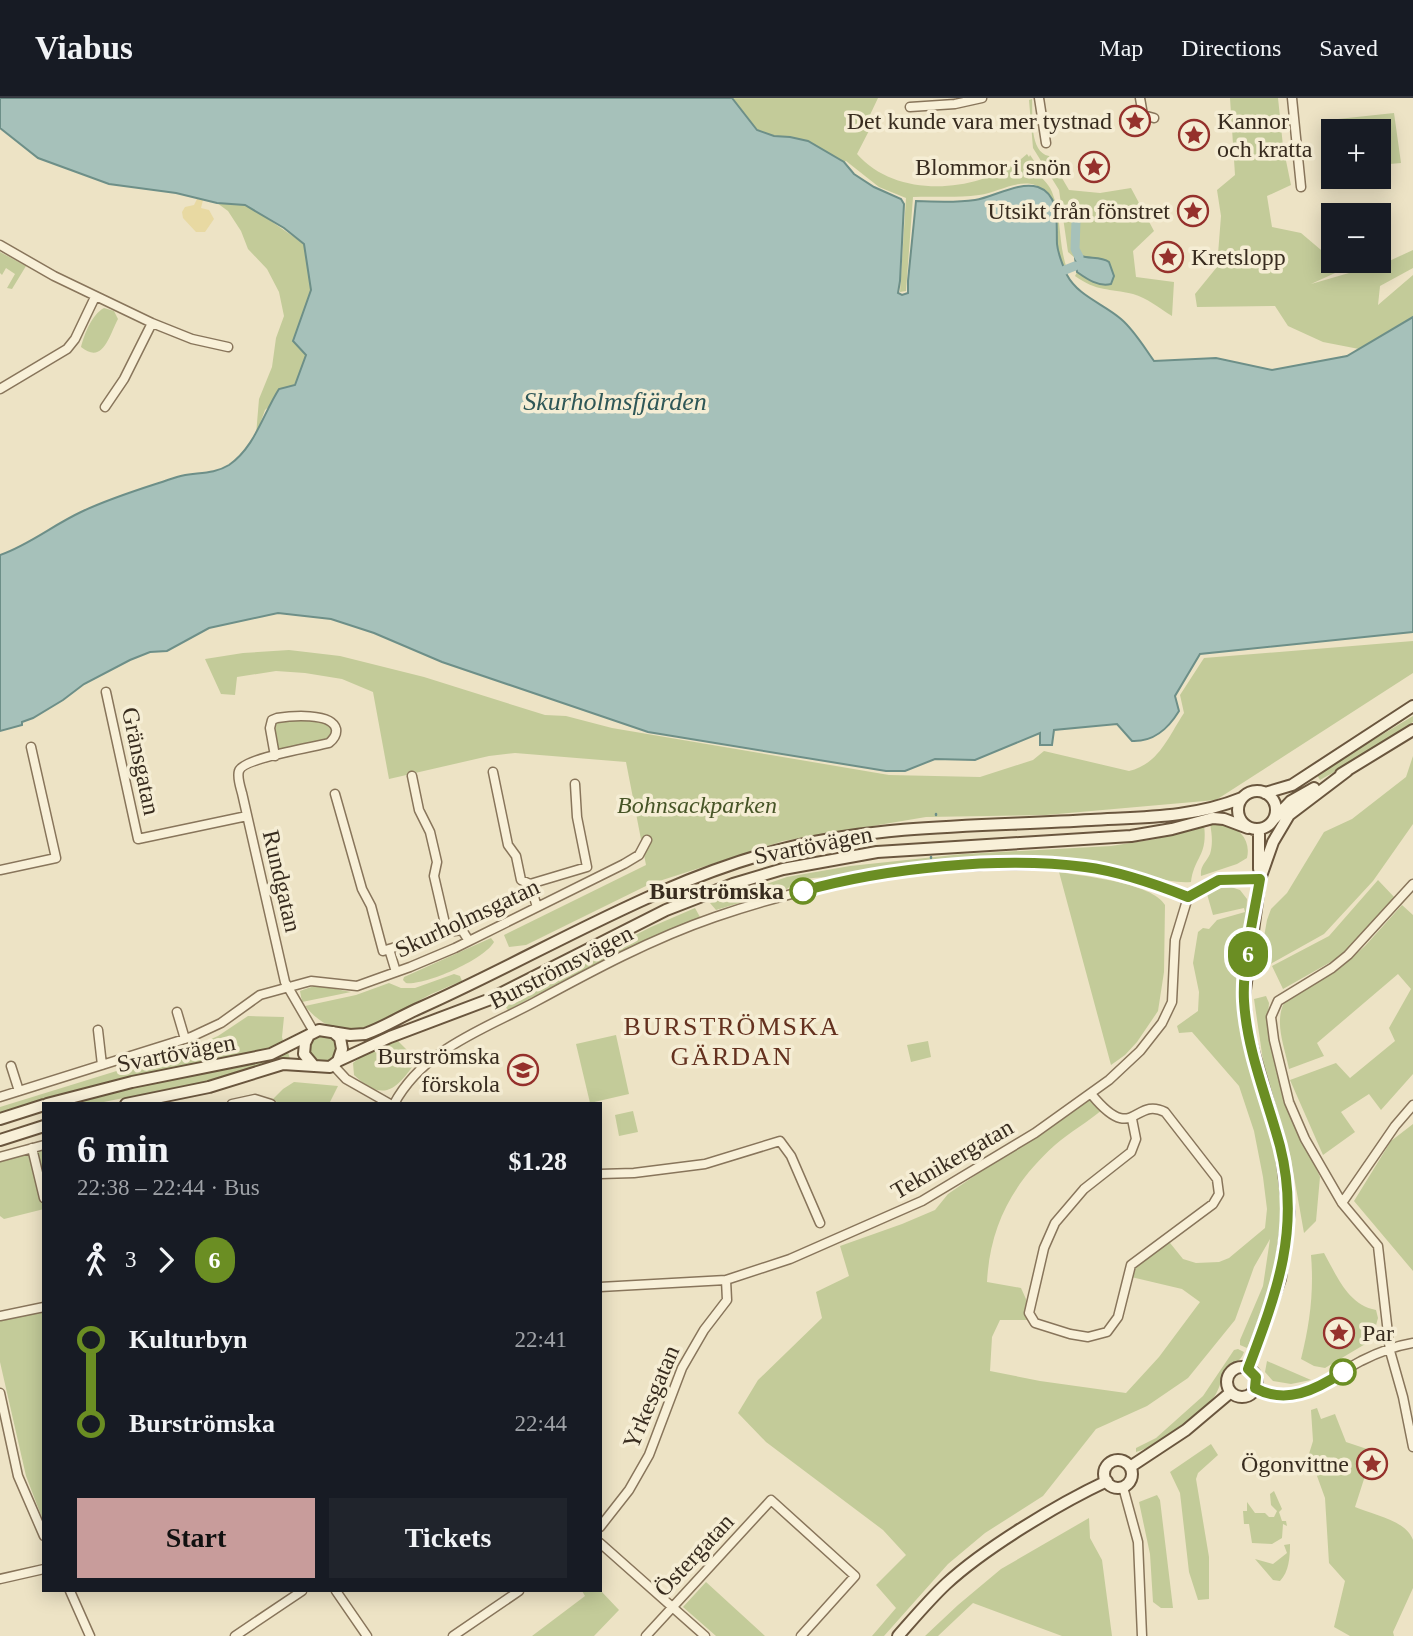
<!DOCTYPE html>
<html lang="en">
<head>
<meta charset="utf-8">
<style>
  body { margin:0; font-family:Georgia,serif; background:#20242c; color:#f1f3f6; height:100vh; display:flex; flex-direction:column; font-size:26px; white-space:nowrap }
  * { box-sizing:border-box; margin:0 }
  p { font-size:23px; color:#9ea1a6 }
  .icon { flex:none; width:38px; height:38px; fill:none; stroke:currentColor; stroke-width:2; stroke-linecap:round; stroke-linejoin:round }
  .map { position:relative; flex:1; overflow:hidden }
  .side { position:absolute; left:42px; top:1004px; width:560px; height:490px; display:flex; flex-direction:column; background:#171b24; border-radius:0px; box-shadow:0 4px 18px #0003 }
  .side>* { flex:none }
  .badge { padding:0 14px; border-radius:23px; font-size:24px; line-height:46px }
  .fabs { position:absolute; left:1321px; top:21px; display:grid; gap:14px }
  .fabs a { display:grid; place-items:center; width:70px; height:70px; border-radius:0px; background:#171b24; box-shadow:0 4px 18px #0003; font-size:35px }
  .map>.badge { position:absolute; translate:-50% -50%; box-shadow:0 0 0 4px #fff }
  .legs { display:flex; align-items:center; gap:10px; height:77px; padding:0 35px; font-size:23px }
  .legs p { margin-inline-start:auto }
  .summary { display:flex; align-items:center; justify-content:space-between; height:119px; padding:0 35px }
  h1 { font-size:38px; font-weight:800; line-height:52px }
  .action { display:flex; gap:14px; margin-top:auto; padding:14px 35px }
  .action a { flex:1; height:80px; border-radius:0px; background:#c89c9b; color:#111; font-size:28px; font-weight:800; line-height:80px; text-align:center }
  .action a+a { background:#20242c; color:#f1f3f6 }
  ul { padding:0 35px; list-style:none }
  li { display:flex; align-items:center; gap:24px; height:84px; font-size:26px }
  li i { display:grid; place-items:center; width:10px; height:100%; margin:0 9px; background:currentColor }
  li i::after { content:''; width:18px; height:18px; margin:-9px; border:5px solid; border-radius:50%; background:#171b24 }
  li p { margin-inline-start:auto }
  li:first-child i { background:linear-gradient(#0000 50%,currentColor 0) }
  li:last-child i { background:linear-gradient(currentColor 50%,#0000 0) }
  header { display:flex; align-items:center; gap:42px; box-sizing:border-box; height:98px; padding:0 35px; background:#171b24; border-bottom:2px solid #363941 }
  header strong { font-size:33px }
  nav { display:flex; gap:38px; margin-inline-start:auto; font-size:24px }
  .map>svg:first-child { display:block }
  .green { fill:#c3cb99 }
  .sand { fill:#e8d9a2 }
  .water { fill:#a6c1ba; stroke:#6d8f88; stroke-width:2 }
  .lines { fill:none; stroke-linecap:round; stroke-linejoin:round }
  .stream { stroke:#6d8f88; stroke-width:2.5 }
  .canal { stroke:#a6c1ba; stroke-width:9 }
  .street-casing { stroke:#88755b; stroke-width:11 }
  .secondary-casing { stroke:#6a563e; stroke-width:14 }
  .street { stroke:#f8f0d8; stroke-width:8 }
  .secondary { stroke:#f8f0d8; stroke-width:10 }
  .line-1-casing { stroke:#fff; stroke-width:16 }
  .line-1 { stroke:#6b8e23; stroke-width:10 }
  .stop-1-dot { fill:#fff; stroke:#6b8e23; stroke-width:3.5 }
  .labels { text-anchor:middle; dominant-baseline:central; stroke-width:7; stroke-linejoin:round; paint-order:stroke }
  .poi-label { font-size:24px; fill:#382c1f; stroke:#f5edd4; text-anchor:end }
  .street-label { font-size:24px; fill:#382c1f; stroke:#f5edd4 }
  .park-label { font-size:24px; font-style:italic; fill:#465426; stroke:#f5edd4 }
  .stop-label { font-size:24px; font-weight:bold; fill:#382c1f; stroke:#f5edd4; text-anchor:end }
  .water-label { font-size:26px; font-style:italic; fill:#2e5757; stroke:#f5edd4 }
  .neighbourhood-label { font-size:26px; letter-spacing:2px; fill:#64311f; stroke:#f5edd4 }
</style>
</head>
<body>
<header>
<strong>Viabus</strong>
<nav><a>Map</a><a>Directions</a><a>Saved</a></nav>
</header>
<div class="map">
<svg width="1413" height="1538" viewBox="0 0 1413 1538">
  <rect width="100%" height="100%" fill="#ede3c5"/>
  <path class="green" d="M732,0H878L869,19L874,23L857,56C898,103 984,95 1027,56L1029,59L1030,57L1041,73L1036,72C1040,80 1048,84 1052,94C1062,119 1058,146 1067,171L1065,172C1062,164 1058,154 1057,145C1057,134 1059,118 1054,107C1036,68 1006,93 979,97C957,100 934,98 913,99L906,193L900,194L906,100L879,89L846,63L844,64L790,39L774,38L757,32Z
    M1230,0H1278L1283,48L1291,87L1267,98L1272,129L1301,135L1334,163L1346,170L1311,186L1387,164L1413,152V170L1380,188L1378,207L1413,177V219L1359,251L1323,244L1288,228L1275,208L1197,209L1195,196L1217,169L1221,118L1217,92L1235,77Z
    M1032,1C1033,18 1029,54 1049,58L1069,92L1100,95L1131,90L1154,133L1133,153L1136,179L1174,184L1172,218C1159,210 1147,200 1133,196C1109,190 1097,194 1075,178L1077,174L1090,183L1100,160L1089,161L1081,158L1075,160L1068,154L1059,92L1033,50L1029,2Z
    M1394,15L1401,65L1379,67V33H1340L1338,21Z
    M217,105L245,107L255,112L304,146L311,192L293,243L307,256L295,287L265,312L256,337L259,301L272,269L276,240L284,218L279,194L267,171L248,151L241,133L228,113Z
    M0,154L26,168L12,191L7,190L15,176L6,170L2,177L0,175Z
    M104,210L114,213L118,221C109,238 103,267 81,249C84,237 92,216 104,210Z
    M1413,543V575L1216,702L1046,717L926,719L783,743L650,786L526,847L509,849L504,837L646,767L626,664L515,655L489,658L389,681L373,594L342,581L305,575L276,573L237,579L235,597L221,596L205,561L243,555L289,552L340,558L424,579L545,617L566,618L612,630L889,677L980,679L1033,662L1044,653L1129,673C1159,666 1168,639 1184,615L1180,597L1204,560Z
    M1413,618V624L1366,656L1320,682L1317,677L1323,672Z
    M287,619L334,625V642L275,658L273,622Z
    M1413,658V726L1373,783L1324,836L1258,873L1267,822L1271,811L1287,795L1324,734L1352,721L1406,679Z
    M1224,725C1240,731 1251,742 1247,760L1237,766L1201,778C1200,767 1206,765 1210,756C1213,746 1212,736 1210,726Z
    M1204,727C1208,758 1194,759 1191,784C1166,786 1142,774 1118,769C1098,765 1075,761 1055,760C980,757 904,768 831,781C818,777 796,782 787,791L716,812L710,805L787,779L850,768L963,756L1111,748L1156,741Z
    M1059,774C1083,778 1153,785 1165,807L1164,874L1158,913L1137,944L1125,957L1111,967Z
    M1378,782L1395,800L1343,857L1283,891L1272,868L1329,838Z
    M1231,789L1240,792L1247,801C1246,843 1235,886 1240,929C1244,962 1259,995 1268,1027C1293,1107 1283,1176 1247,1250L1240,1247V1242L1263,1188L1270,1141L1254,1169L1235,1222L1188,1280L1147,1308L1096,1331L1043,1398L985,1435L948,1466L884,1538H872L896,1510L876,1487L906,1457L883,1432L766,1344L738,1315L758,1282L822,1220L816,1194L849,1178L840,1148L902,1126L935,1112L948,1096L1092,997L1103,1011C1088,1024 1070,1034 1055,1047C1013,1085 990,1127 987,1184L1021,1190L1030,1210L1032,1222H1000L992,1239L990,1273L1040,1283L1126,1295L1159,1259L1200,1204L1182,1191L1127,1178L1132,1167L1166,1140L1183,1161L1196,1165L1219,1164L1229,1160L1265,1130L1267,1111L1263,1079L1254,1033L1239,988L1192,934L1179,935L1177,928L1198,913L1199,894L1193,865L1198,834L1203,830L1209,831L1217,822L1245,814L1244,810L1213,817L1207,796L1220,790Z
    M1402,807L1413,817V976L1381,1012L1369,996L1341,1014L1355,1034L1323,1057L1290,982L1336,965L1350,980L1395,943L1389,930L1411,891L1398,876L1317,945L1324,958L1289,971C1285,950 1274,925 1284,905L1338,872L1365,848Z
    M695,810L700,819L578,875L508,912L502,905L651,829Z
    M491,840L494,844C485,861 425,888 406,885L403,882L404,879Z
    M454,876L460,878L462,883C448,889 434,894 422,901C382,923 342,953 305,908L356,897L389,885L401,890H415Z
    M314,888H320L351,894L302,904L300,893Z
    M1266,898L1269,905L1268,916L1276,973L1296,1026L1320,1079L1316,1123L1304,1135L1290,1056L1266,983L1254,901Z
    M248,918L284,919L282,939L284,947L258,955L118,982L0,1016V1009L191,950L218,938Z
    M616,937L629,996L590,1005L576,946Z
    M310 951a13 13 0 1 1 26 0a13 13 0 1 1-26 0Z
    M398,943L410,955L420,958C399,988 386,1008 354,977L353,965L366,955Z
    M928,943L931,959L911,964L907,947Z
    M288,954L290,961L236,977L94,1006H68L146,987L262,964Z
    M294,984L338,988L329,1006H279L273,1001L283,991Z
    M633,1013L638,1034L619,1038L615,1017Z
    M1413,1026V1173L1354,1103L1391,1043Z
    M44,1052V1111L4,1121L0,1118V1064Z
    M1324,1155C1337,1178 1348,1207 1376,1212L1378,1220L1372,1242L1325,1270L1314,1268L1301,1261C1310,1225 1314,1193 1311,1157Z
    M44,1213V1425L26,1378L0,1264V1222Z
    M1238,1251L1244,1254C1241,1264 1232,1266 1226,1274C1220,1282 1220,1291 1214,1299C1196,1322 1164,1345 1136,1354V1350L1156,1340L1203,1298L1234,1252Z
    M1267,1263L1311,1282L1291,1286L1273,1283L1265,1274Z
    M1317,1310L1321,1321L1335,1316L1346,1344L1373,1353L1355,1409C1373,1417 1406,1422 1413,1442V1490L1393,1534L1394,1538H1350L1334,1529L1345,1483L1329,1465L1325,1400L1309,1356L1313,1343L1311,1312Z
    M1211,1346L1218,1357L1198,1375L1196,1381L1209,1459V1501L1198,1502L1189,1474L1180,1395L1170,1374Z
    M1274,1393L1282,1411L1279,1414L1282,1423H1286L1287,1428L1283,1426L1282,1440L1272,1446L1252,1445L1249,1426H1244L1243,1413H1247V1404L1255,1415H1265L1269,1419H1274L1277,1413L1271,1407L1270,1396Z
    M1157,1397L1160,1402L1173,1510H1161L1153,1504L1150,1456L1139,1404Z
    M1089,1420L1090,1440L1102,1462L1112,1538H1062L973,1505L938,1538H925L958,1507L1001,1471Z
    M1290,1446C1290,1459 1289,1474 1280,1483L1273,1482L1255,1461L1273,1466L1287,1455L1284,1447Z
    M706,1484L765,1538H716L683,1509Z
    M600,1492L619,1512L594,1538H532L585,1498L582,1493Z"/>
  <path class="sand" d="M197,101L203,102L201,110L209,112L214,121L205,134H196L183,120L182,114L185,109L194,107Z"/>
  <path class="water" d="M0,0H732L757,32L774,38L790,39L808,43L844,64L854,76L874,89L901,101L904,106L900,183L898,195L902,197L908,195V183L916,103C935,104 955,105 975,102C994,99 1019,83 1038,89C1061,97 1056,127 1057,146C1058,156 1063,168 1067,177C1078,198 1104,206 1121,221C1134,232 1144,249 1154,263L1216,260L1272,272L1347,258L1413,219V534L1200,556L1175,598L1179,613C1168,631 1154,644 1132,643L1117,626L1054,632L1052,647H1040V635L975,662L935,661L905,673H886L648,634L442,564L374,535L331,521L278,515L209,530L167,553L150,554L130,562L84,586L63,602L33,620L22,624V627L0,633V457C29,447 53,427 81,414C112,399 144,390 177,379C194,374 213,377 229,367C255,349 263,316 279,291L295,287L306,257L293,243L311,192L304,146L284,130L245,107L217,105L176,95L109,86L38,60L0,30Z
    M1081,158C1090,161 1101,158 1109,164L1114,178L1111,186C1098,189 1087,181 1077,174L1075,160Z"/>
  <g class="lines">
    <path class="stream" d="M936,717V716
      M931,760V759"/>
    <path class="canal" d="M1076,123L1075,151L1079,159
      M1065,172L1075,168"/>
    <g class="street-casing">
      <path id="street" d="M1039,0L1046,45
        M1140,0L1143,17L1154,20
        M1292,0L1301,89
        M910,9L955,6L982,0
        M0,147L54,178L152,225L124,281L105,309
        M152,225L192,241L228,249
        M0,291L67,251L75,241L95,199
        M106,594L138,741L247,718
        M275,658L270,630L272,622L277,620C290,618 332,614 336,631C337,637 334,641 329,645C314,649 243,660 239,673C237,679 240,688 242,695L285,884L314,934
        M493,674L508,747L516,758L521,782L530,786L537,809
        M412,678L419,712L430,734L437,764L434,778L447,834L462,832L469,843
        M335,696L362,791L371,808L383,853L389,851
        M0,772L56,760L31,649
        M530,786L587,769L577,719L575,686
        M1413,786L1348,857L1332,870L1278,903L1271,919L1274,942L1289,1004L1305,1041L1342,1105L1378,1148L1390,1253L1403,1299L1413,1349
        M396,874L389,851L447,834
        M177,914L185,941
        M98,932L102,967
        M333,967L346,981L390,1006
        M11,968L19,993
        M1092,997C1134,1048 1134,998 1165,1014L1217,1081L1219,1096L1213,1106L1131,1167L1118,1219L1107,1234L1088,1239L1070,1236L1035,1225L1029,1215L1044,1150L1055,1125L1084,1091L1131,1054L1136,1041L1132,1021
        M0,999L191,939L221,925L260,897L311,883L357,888L410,869L455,850L624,766L639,757L647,742
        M232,1006L255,1001L271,1006
        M394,1006C423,952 482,932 533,905C592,873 651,841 715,819C814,785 918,766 1023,767C1044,767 1065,766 1086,769C1120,774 1157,786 1188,799C1215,780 1228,781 1260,781
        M32,1050L44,1100
        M0,1059L44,1047
        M600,1076L634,1075L705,1066L780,1043L791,1058L820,1125
        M1342,1105L1395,1028L1413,1007
        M600,1189L726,1182L790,1161L922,1103L1035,1035L1109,982L1140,953L1162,925L1172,904L1175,842L1188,799
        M0,1218L44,1209
        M1255,1290C1296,1312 1327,1281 1361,1263C1377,1255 1395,1248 1413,1245
        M0,1295L18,1378L44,1438
        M1123,1389L1138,1444L1142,1538
        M600,1429L629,1392L649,1357L682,1270L704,1232L727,1202L726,1182
        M600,1445L705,1538
        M0,1481L44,1471
        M70,1493L90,1538
        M336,1493L367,1538
        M235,1538L302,1493
        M453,1538L519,1493
        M646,1538L771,1402L855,1478L801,1538"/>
    </g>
    <g class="secondary-casing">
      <path id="secondary" d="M1341,676L1413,632
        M1238 712a19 19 0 1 1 38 0a19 19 0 1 1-38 0Z
        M1265,695L1292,687L1413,608
        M1274,721L1291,703L1314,690
        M1259,732V771
        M309,937L305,945L304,956L314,968
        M338,963L390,939L488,902L666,812L733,786L783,771L877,754L1131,738L1172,731L1213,720L1224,721L1248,730
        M47,1006L132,984L271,956L319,932L350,937L365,936C385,929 403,917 422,909C543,855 661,780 791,749C889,726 991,728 1091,722C1143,719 1193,720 1242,700
        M126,1006L209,989L283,966L330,969L338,963L342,951L340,940L333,934
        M0,1021L44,1007
        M0,1042L44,1028
        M1227 1284a15 15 0 1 1 30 0a15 15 0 1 1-30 0Z
        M1248,1271L1280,1181L1289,1113L1281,1051L1247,932L1244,899L1260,781L1273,744L1289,717L1347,673
        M1104 1376a14 14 0 1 1 28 0a14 14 0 1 1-28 0Z
        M1130,1369L1186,1332L1231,1294
        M898,1538C914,1520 929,1502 946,1486C985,1450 1058,1406 1107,1383"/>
    </g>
    <use href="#street" class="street"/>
    <use href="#secondary" class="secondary"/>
  </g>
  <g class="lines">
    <g class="line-1-casing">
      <path id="line-1" d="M803,793C886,770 999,758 1085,769C1117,773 1158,787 1188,799L1219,782L1260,781C1254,817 1242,867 1244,903C1247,953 1267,1000 1280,1048C1301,1131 1277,1194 1248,1271L1256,1279L1255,1290C1286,1307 1316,1292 1343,1274"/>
    </g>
    <use href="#line-1" class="line-1"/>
  </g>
  <defs>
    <g id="sight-ring" transform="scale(1.575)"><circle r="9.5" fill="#f5edd4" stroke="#95312c" stroke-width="1.5"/><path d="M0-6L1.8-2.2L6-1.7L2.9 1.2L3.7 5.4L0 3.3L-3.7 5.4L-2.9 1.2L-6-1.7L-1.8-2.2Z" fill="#95312c"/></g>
    <g id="school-ring" transform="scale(1.575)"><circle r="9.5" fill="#f5edd4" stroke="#95312c" stroke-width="1.5"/><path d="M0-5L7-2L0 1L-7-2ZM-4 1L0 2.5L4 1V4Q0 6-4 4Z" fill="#95312c"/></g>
  </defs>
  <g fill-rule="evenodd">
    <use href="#sight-ring" x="1135" y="23"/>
    <use href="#sight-ring" x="1194" y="37"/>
    <use href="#sight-ring" x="1094" y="69"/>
    <use href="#sight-ring" x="1193" y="113"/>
    <use href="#sight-ring" x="1168" y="159"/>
    <use href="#school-ring" x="523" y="972"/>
    <use href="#sight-ring" x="1339" y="1235"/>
    <use href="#sight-ring" x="1372" y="1366"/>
  </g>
  <g class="stop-1-dot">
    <circle cx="803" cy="793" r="12"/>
    <circle cx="1343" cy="1274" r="12"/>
  </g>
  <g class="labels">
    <g class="poi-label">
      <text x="1112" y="23">Det kunde vara mer tystnad</text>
      <text x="1217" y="23" text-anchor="start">Kannor<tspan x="1217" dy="28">och kratta</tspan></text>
      <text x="1071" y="69">Blommor i snön</text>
      <text x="1170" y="113">Utsikt från fönstret</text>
      <text x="1191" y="159" text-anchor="start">Kretslopp</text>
      <text x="500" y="958">Burströmska<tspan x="500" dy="28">förskola</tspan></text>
      <text x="1362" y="1235" text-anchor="start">Par</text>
      <text x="1349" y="1366">Ögonvittne</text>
    </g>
    <g class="street-label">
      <text transform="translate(141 663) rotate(78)">Gränsgatan</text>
      <text transform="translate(813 747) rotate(-11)">Svartövägen</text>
      <text transform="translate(282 783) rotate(77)">Rundgatan</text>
      <text transform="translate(467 820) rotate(-25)">Skurholmsgatan</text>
      <text transform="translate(561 869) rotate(-27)">Burströmsvägen</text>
      <text transform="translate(176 955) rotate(-11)">Svartövägen</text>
      <text transform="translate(952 1061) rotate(-30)">Teknikergatan</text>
      <text transform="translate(651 1299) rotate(-67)">Yrkesgatan</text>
      <text transform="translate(694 1457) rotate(-47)">Östergatan</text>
    </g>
    <g class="park-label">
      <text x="697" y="707">Bohnsackparken</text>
    </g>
    <g class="stop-label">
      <text x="784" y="793">Burströmska</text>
    </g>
    <g class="water-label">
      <text x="615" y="303">Skurholmsfjärden</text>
    </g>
    <g class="neighbourhood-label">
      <text x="732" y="928">BURSTRÖMSKA<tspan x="732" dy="30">GÄRDAN</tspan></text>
    </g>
  </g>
</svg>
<div class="fabs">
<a>+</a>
<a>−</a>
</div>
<b class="badge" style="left:1248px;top:856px;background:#6b8e23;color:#fff">6</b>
<section class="side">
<div class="summary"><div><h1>6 min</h1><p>22:38 – 22:44 · Bus</p></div><b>$1.28</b></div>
<div class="legs"><svg class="icon" aria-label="walk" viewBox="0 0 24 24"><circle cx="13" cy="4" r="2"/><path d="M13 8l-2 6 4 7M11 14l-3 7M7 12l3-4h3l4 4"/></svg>3<svg class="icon" aria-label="forward" viewBox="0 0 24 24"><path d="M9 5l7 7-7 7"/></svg><b class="badge" style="background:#6b8e23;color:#fff">6</b></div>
<ul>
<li><i style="color:#6b8e23"></i><b>Kulturbyn</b><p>22:41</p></li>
<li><i style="color:#6b8e23"></i><b>Burströmska</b><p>22:44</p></li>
</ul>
<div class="action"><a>Start</a><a>Tickets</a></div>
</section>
</div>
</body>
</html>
